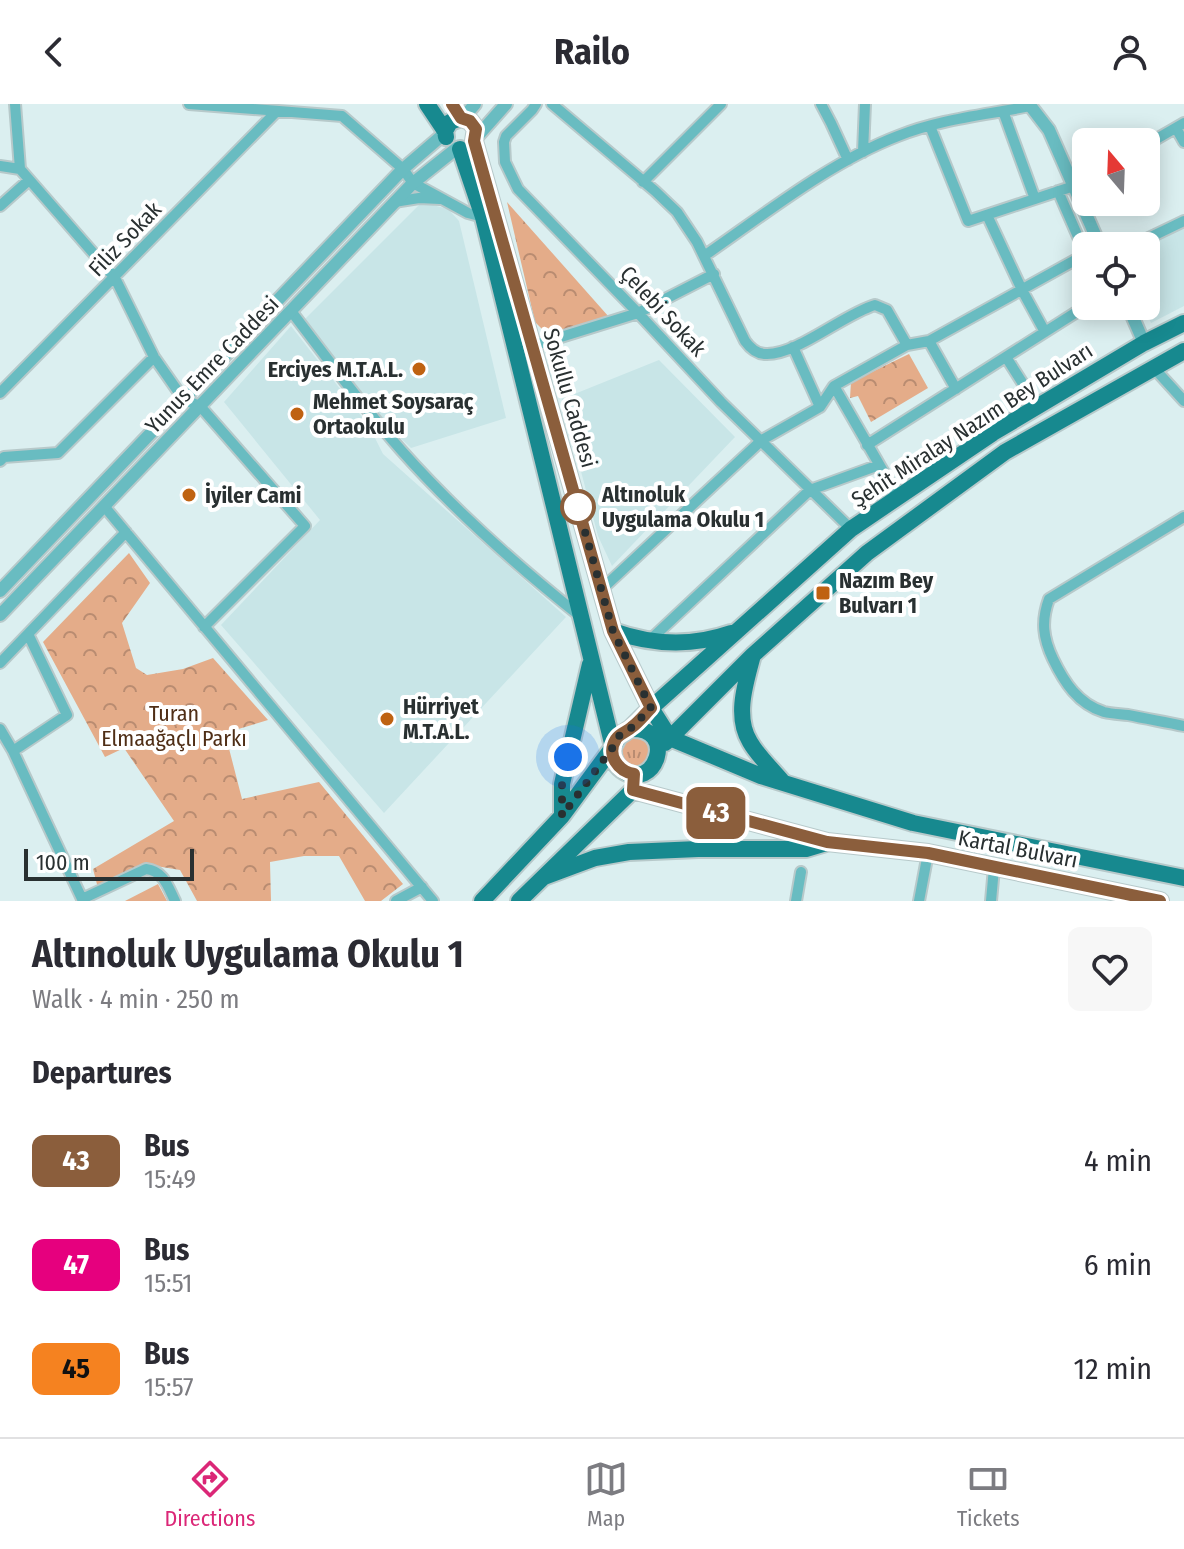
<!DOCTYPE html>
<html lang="en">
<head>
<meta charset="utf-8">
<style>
  body { margin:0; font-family:"Fira Sans Condensed",sans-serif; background:#f7f7f7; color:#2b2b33; height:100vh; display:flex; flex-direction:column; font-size:30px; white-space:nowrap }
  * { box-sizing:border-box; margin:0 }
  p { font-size:26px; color:#7c7c81 }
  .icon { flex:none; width:44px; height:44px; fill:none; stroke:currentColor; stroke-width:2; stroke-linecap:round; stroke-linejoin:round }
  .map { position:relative; height:797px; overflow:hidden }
  .drawer { display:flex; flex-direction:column; background:#fff; flex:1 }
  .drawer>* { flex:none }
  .badge { padding:0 16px; border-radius:12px; font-size:28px; line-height:52px }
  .needle { width:52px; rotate:341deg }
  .controls { position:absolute; left:1072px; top:24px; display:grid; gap:16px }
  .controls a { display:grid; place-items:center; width:88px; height:88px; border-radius:12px; background:#fff; box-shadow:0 4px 20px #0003; font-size:40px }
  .scale { position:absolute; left:24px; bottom:20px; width:170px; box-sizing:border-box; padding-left:8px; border:4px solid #293031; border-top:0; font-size:22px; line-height:28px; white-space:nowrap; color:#293031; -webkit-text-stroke:6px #fff; paint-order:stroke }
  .you { position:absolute; width:40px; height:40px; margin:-20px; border:6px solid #fff; border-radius:50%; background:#1a73e8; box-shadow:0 0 0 12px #1a73e833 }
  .map>.badge { position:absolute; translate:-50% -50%; box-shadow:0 0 0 4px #fff }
  h2 { padding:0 32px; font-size:30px; line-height:72px }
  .round { display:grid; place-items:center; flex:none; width:84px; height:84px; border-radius:12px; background:#f7f7f7 }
  .summary { display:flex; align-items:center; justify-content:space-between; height:136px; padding:0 32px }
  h1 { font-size:38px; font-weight:700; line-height:60px }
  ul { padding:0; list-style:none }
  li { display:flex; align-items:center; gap:24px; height:104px; padding:0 32px }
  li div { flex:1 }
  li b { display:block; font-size:30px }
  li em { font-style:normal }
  li .badge { min-width:88px; font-weight:700; text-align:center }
  header { display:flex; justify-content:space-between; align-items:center; height:104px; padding:0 32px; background:#fff; font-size:36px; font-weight:700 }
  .dock { display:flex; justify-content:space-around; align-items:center; height:112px; border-top:2px solid #e1e1e2; background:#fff; font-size:22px; color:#7c7c81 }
  .dock a { display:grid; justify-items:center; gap:4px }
  .dock .on { color:#db2777 }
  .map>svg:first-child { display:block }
  .built { fill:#c8e5e7 }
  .grass { fill:url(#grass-tufts) }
  .park { fill:url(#park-crowns) }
  .garden { fill:#e4ac89 }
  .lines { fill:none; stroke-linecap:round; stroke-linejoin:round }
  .minor-casing { stroke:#b7c9ca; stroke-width:14 }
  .tertiary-casing { stroke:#b7c9ca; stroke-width:16 }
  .primary-casing { stroke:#b7c9ca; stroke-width:20 }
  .minor { stroke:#69bcc1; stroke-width:10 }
  .tertiary { stroke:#69bcc1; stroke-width:12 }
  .primary { stroke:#17898f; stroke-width:16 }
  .line-casing { stroke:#fff; stroke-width:18 }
  .line { stroke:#8b5e3c; stroke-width:12 }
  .walk { stroke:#293031; stroke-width:8; stroke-dasharray:0 14.4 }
  .poi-dot { fill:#bf6211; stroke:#fff; stroke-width:3 }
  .stop-dot { fill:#fff; stroke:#8b5e3c; stroke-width:4 }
  .labels { text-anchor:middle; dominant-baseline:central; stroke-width:8; stroke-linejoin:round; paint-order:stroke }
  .street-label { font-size:22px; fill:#293031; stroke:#fff }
  .poi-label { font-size:22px; font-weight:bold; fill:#293031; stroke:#fff; text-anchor:start }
  .stop-label { font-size:22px; font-weight:bold; fill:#293031; stroke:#fff; text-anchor:start }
  .park-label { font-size:22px; fill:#4f2e16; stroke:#fff }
</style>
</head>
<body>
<header><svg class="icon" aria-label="back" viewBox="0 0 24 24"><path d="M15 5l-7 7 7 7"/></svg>Railo<svg class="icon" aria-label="person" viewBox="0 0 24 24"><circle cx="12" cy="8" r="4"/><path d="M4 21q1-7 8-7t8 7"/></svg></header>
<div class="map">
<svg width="1184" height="797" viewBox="0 0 1184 797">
  <defs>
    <pattern id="grass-tufts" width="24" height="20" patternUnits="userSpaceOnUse" patternTransform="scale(2)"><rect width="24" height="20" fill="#e4ac89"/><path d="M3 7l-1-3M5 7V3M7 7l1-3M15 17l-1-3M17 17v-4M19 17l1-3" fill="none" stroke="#b98c71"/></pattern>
    <pattern id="park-crowns" width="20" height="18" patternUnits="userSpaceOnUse" patternTransform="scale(2)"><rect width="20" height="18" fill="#e4ac89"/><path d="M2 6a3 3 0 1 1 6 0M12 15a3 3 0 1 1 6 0" fill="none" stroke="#b98c71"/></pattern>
  </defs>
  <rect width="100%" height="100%" fill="#dbeff0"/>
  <path class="built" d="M422,98L444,104L450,107L459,117L506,314L411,344L394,328L303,217Z
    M1184,120V202L1151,219L1143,202H1146V142H1142Z
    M291,222L369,322L383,350L566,513L384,709L221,521L320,416L224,298Z
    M659,256L735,333L612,462L598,432L562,295Z"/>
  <path class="grass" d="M621 648a14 14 0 1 1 28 0a14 14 0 1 1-28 0Z"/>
  <path class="park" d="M507,98L609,213L553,230L543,226L535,218Z
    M909,250L928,284L871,318L858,292L850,294L851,278Z
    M129,449L150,479L122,519L136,564L147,571L183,565L213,554L268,616L225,629L242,695L319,678L403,780L381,797H365L339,752H304L270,758L271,797H197L180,766L156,762L99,788L93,765L174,717L124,644L105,653L43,538Z"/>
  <path class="garden" d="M158,780L167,797H125Z"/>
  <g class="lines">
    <g class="minor-casing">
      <path id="minor" d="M15,0L20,65L115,174L154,253L184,296L200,302L305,422L204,523
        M189,0L342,12L403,65L413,79L468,109L483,113
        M536,0L532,6L506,32L504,38L505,58L518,85L638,209L721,298L851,425
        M552,0L655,87L677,108L697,138L745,237C750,244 756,250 766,250C797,251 844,210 875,201L887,206L907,241
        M821,0L831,19L848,56
        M1003,7L1035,95
        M930,22L968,117L1074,82L1086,75
        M1176,24L1184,38
        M1146,41L1184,19
        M863,48L865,0
        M0,62L20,65
        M643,78L721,0
        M1058,87L1086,151
        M394,98L419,94L440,95
        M0,102L29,76
        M987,111L1022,186L1045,228
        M1132,142L1184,117
        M704,152C765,110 830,58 898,32C940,15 986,11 1030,2
        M291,207C327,254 362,302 401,346C455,407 516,461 580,512
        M929,237L956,285
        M532,242L638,209L714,170
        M793,243L820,303
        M1006,253L1037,302
        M1153,263L1184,297
        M834,282L898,393
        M0,289L277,7
        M867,341L1086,202
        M0,357L4,353L58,349L154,253
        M104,402L433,797
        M1184,413L1049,495C1041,517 1043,534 1053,555C1064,578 1078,600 1104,608C1112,610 1120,610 1128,611C1147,615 1165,618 1184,622
        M601,486L762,336L820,303L834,282L907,241L929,237L1086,150
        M649,537L810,386L879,361
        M0,559L126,428
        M0,625L13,647L83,797
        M13,647L67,611L28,530
        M82,795L146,765C164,767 168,783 175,797
        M396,797L422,783
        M796,797L801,768
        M919,797L928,749
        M991,797L994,764"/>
    </g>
    <g class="tertiary-casing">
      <path id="tertiary" d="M1029,0L1049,26L1100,142
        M463,14L475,0
        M475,35L506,0
        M1128,202L1144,239
        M0,487L403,65L445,29
        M0,511L413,79L457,44"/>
    </g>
    <g class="primary-casing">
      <path id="primary" d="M427,0L445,27L446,33
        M445,27L450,18L461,14L470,17L476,25L474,37L613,527L651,604L670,634
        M460,45L483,113L613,643C612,652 614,660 622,666C655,690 679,622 630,625
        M613,527C652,541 691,543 731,529
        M753,551C746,578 734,612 750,638C758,652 772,665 782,677
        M670,634L761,672L913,719L1184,774
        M665,639L753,551L867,449L1005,348L1184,247
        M633,686L827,738L928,749L1160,797
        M562,712V680L590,560
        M544,773L595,754L629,748L698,745H806L826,739
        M482,797L562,712L613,643L619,632L630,625L651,604L851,425L993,329L1144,239L1184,219
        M519,797L633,686"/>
    </g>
    <use href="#minor" class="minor"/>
    <use href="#tertiary" class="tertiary"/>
    <use href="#primary" class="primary"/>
  </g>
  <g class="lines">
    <g class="line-casing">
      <path id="line" d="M452,0L461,14L470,17L476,25L474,37L613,527L651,604C645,610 639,618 632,623C627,628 620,629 616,635C606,651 618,667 634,670L633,686L827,738L928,749L1160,797"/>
    </g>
    <use href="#line" class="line"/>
    <path class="walk" d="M568,653L562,680V712L613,643L619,632L630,625L651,604L613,527L578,403"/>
  </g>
  <g class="poi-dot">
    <circle cx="419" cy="265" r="8"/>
    <circle cx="297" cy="310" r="8"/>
    <circle cx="189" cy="391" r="8"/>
    <rect x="815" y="481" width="16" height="16" rx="4"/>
    <circle cx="387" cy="615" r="8"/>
  </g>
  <circle class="stop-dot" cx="578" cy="403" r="16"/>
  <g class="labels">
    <g class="street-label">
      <text transform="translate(125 135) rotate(-46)">Filiz Sokak</text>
      <text transform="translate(663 207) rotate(47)">Çelebi Sokak</text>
      <text transform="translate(212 261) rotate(-46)">Yunus Emre Caddesi</text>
      <text transform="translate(570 294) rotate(74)">Sokullu Caddesi</text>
      <text transform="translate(972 321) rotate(-33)">Şehit Miralay Nazım Bey Bulvarı</text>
      <text transform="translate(1018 745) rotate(11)">Kartal Bulvarı</text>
    </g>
    <g class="poi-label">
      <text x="403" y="265" text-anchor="end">Erciyes M.T.A.L.</text>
      <text x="313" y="297">Mehmet Soysaraç<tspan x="313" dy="25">Ortaokulu</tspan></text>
      <text x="205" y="391">İyiler Cami</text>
      <text x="839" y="476">Nazım Bey<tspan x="839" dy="25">Bulvarı 1</tspan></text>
      <text x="403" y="602">Hürriyet<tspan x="403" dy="25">M.T.A.L.</tspan></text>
    </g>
    <g class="stop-label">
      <text x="602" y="390">Altınoluk<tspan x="602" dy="25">Uygulama Okulu 1</tspan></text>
    </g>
    <g class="park-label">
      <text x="174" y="609">Turan<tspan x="174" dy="25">Elmaağaçlı Parkı</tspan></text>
    </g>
  </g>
</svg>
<div class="controls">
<a><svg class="needle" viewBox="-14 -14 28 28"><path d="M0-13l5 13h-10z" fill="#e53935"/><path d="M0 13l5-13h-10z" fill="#7c7c81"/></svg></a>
<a><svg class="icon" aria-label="locate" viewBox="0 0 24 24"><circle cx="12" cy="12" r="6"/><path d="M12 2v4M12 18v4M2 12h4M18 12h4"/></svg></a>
</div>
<div class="scale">100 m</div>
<div class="you" style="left:568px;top:653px"></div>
<b class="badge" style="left:716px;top:709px;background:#8b5e3c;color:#fff">43</b>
</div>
<section class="drawer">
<div class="summary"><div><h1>Altınoluk Uygulama Okulu 1</h1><p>Walk · 4 min · 250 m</p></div><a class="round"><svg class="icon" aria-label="heart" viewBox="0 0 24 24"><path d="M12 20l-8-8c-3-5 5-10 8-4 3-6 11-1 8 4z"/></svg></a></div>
<h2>Departures</h2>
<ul>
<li><span class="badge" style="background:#8b5e3c;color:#fff">43</span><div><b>Bus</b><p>15:49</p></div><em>4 min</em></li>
<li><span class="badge" style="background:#e6007e;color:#fff">47</span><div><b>Bus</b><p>15:51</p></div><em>6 min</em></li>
<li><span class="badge" style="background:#f58220;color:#111">45</span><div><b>Bus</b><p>15:57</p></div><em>12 min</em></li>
</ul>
</section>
<nav class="dock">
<a class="on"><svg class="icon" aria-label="directions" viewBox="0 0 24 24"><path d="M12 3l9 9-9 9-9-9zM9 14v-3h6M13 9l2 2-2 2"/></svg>Directions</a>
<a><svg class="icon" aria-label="map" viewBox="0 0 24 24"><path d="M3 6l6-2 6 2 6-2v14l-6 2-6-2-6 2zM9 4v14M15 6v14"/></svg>Map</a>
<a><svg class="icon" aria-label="tickets" viewBox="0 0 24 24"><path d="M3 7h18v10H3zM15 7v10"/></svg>Tickets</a>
</nav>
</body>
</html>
